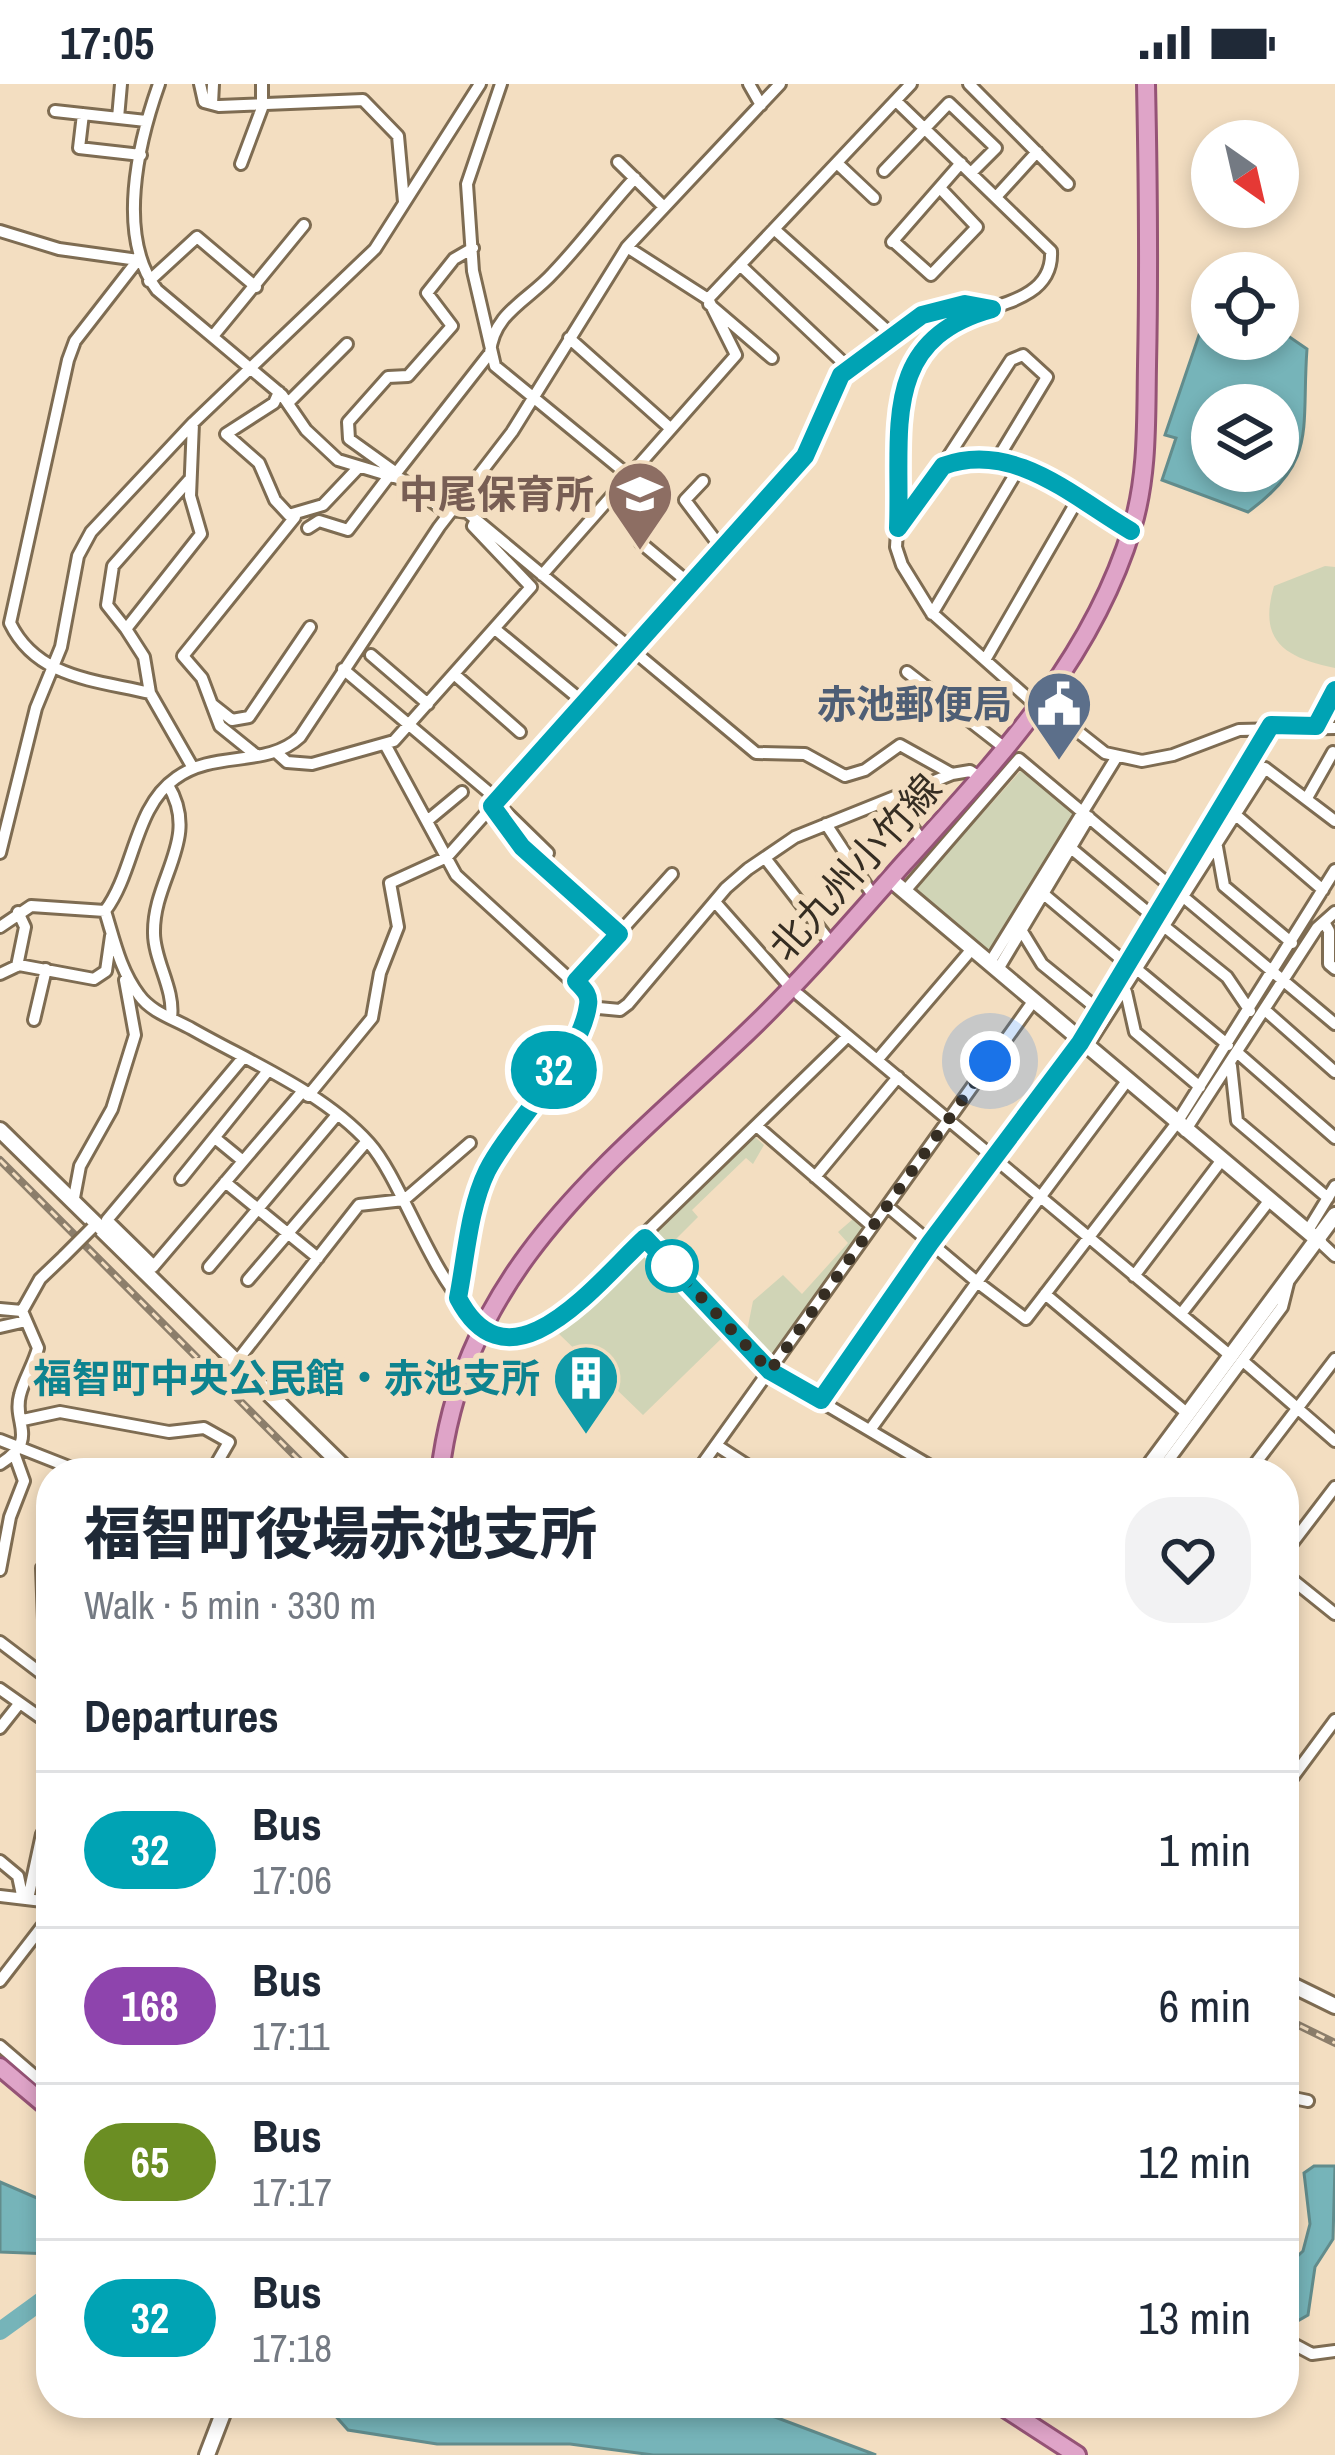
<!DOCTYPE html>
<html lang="en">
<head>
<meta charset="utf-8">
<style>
  body { margin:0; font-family:"Archivo Narrow","Noto Sans JP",sans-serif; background:#f2f2f3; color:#1f2937; height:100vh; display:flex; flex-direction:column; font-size:45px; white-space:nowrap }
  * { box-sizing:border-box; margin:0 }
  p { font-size:39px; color:#747a83 }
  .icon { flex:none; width:66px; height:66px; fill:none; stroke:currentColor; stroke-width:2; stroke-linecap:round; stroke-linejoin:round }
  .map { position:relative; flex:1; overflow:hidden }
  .drawer { position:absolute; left:36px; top:1374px; width:1263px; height:960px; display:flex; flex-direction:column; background:#fff; border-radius:48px; box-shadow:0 6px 18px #0003 }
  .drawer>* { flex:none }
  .badge { padding:0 24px; border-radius:39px; font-size:42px; line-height:78px }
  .needle { width:78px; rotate:146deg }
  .buttons { position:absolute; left:1191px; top:36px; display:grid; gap:24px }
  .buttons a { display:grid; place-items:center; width:108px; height:108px; border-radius:50%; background:#fff; box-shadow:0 6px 18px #0003; font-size:60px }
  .you { position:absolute; width:60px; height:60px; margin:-30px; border:9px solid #fff; border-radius:50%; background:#1a73e8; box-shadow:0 0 0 18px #1a73e833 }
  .map>.badge { position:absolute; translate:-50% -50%; box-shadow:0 0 0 6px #fff }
  h2 { padding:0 48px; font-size:45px; line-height:108px }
  .round { display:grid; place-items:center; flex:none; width:126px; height:126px; border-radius:48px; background:#f2f2f3 }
  .summary { display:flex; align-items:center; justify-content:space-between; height:204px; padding:0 48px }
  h1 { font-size:57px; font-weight:800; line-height:90px }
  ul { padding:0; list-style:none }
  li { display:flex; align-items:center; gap:36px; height:156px; padding:0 48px; border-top:3px solid #e0e1e3 }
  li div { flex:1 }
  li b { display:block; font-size:45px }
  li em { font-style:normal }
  li .badge { min-width:132px; font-weight:700; text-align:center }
  .status { display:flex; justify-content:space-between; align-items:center; height:84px; padding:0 60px; background:#fff; direction:ltr }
  .status svg { height:33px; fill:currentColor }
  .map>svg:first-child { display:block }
  .green { fill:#d0d4b6 }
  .water { fill:#76b4b9; stroke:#628c8c; stroke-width:3; fill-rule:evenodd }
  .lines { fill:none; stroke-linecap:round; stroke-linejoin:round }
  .river { stroke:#76b4b9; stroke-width:18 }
  .minor-casing { stroke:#7e6c52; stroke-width:16 }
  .tertiary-casing { stroke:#7e6c52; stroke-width:20 }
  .primary-casing { stroke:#955376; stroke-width:22 }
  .minor { stroke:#fff; stroke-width:10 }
  .tertiary { stroke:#fff; stroke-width:14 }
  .primary { stroke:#dfa4c8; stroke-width:16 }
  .rail-casing { stroke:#8c7e6b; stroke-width:8 }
  .rail { stroke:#f3dec1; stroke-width:3; stroke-dasharray:9; stroke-linecap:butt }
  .minor-bridge-casing { stroke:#7e6c52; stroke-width:16; stroke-linecap:butt }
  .minor-bridge { stroke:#fff; stroke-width:10 }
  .line-casing { stroke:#fff; stroke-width:27 }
  .line { stroke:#00a3b4; stroke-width:18 }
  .walk { stroke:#352d22; stroke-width:12; stroke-dasharray:0 21.6 }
  .stop-dot { fill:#fff; stroke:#00a3b4; stroke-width:6 }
  .labels { text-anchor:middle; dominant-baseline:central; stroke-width:12; stroke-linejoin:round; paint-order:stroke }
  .education-label { font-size:39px; font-weight:bold; fill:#785e54; stroke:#f3dec1; text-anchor:end }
  .service-label { font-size:39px; font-weight:bold; fill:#4e5e75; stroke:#f3dec1; text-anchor:end }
  .street-label { font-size:39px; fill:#352d22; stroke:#f3dec1 }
  .culture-label { font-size:39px; font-weight:bold; fill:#0d838f; stroke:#f3dec1; text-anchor:end }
</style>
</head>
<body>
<div class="status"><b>17:05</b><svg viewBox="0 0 49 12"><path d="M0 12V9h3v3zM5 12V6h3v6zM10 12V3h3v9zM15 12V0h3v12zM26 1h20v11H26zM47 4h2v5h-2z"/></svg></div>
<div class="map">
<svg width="1335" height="2371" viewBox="0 0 1335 2371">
  <rect width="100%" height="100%" fill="#f3dec1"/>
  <path class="green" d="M1325,482L1335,483V584C1284,573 1258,557 1274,502Z
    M1025,682L1076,729L988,869L914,806Z
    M755,1053L764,1061L753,1080L746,1074L692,1126L698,1133L669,1162L657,1161L653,1152Z
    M853,1135L865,1143L773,1274H767L747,1247L753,1217L783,1191L802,1210L848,1159L838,1148Z
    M643,1167L725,1251L643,1331L559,1250Z"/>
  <path class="water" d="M1212,213V255H1278V245L1307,265C1301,346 1318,377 1248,428L1162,396L1176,354L1165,351ZM1212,321H1278V387H1212Z
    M1314,2082H1335L1333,2155L1315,2183L1308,2231L1294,2239L1284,2234V2185L1303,2167L1310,2140L1304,2089Z
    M0,2098L51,2120V2170L0,2168Z
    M324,2319H709L775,2333L876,2371H653L570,2360H437L348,2346Z"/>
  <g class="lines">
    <path class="river" d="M0,2247L51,2210"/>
    <g class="minor-casing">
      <path id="minor" d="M159,0C138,59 116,153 157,206L282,311L306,346L338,376L401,395L441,424L467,428L756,669L805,670L845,692L865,686L900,661L952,690
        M200,0L204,18L219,22L363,16L398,52L404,118
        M501,0L467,100L473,187L495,282L628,391
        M749,0L761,21
        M969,0L1068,100
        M896,17L1051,167C1054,220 984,221 950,238C930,249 918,269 907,289L896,463L902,481L931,528L1039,624
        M212,20L213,0
        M55,27L146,37
        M83,30L79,64L141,71
        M118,34L121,0
        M618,78L664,123
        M241,80L262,24V0
        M838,80L874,114
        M884,87L949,19L996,64L971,89
        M996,113L1037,68
        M774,145L891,250
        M0,147L59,165L138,176
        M893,157L931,191L977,143L940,104
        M892,158L961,79
        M138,176L75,257L68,276L10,539C37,595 97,596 150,609L193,684
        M740,181L851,286
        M149,197L197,153L256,203
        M708,215L911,0
        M709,220L772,274
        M213,252L304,141
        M569,254L670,344
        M279,308L274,319L226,350L259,379L275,416L289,431L323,421L359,383
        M288,319L347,260
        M944,379L1011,276L1023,271L1047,293L998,374
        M395,388L349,355L348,338L388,293L408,292L452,242L427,209L454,175L473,164
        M393,393L490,269C493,229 529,216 553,189C582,159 606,125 635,94
        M703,397L685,416L722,465
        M308,444L319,437L348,446L389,392
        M898,444L943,382C1012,356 1074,413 1131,447
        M641,459L690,500
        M542,491L736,271L708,215L627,163
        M932,530L1020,382
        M126,545L107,521L113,482L189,396
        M495,545L576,612
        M371,571L428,620
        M985,576L1078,415
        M343,585L498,716
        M907,588L1006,665
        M454,590L520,648
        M150,609L144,573L126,545L201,450L190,412L193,339
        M1043,620L1105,669L1142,677L1173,671L1239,646L1335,644
        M213,621L232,636L249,633L310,543
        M1316,642L1335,606
        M386,662L456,791L588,912L577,951L486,1089L458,1213
        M277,669L287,678L312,680L394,657L531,503L473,442L476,436
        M256,671L220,642L202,594L183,572L295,433
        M168,701C201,755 153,794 154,849C154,877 175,905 171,934
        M1307,714L1333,668
        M893,715L923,758
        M492,722L522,762L619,850
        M496,727H505L548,769
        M1237,732L1323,806
        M427,737L462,708
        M826,740L874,813
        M1217,763L1224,802L1292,859
        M1072,765L1156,835
        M0,769L36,624L61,563L78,472L91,448L193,339L375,165L480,0
        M765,774L831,859
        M904,808L1019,675L1335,940
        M1046,812L1128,881
        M715,818L791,904
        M105,827C135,787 134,723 176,694C214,666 267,684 300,653L439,443L512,348L627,163L780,0
        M105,827C114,856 120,886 139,911C151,928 174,935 192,945C250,978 323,1008 369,1059C415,1110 454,1286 545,1247L848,952
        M1324,838L1329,847V880L1335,885
        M0,843L31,822L105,827
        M1165,843L1227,893L1250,927
        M1023,849L1042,880L1100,927
        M989,880L1116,674
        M17,882L25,843L18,828
        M997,887L1089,733
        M1139,887L1228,961
        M0,890L19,881L94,895L106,887L111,852
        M576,897L672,790
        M1126,908L1135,948L1200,1003
        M799,911L1232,1273
        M588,923L620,926L628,920L726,804L748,785L795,753L952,690L970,687L981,694
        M1266,927L1335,988
        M34,936L46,885
        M1086,964L1265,684L1335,737
        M1239,970L1335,1054
        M878,975L972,865
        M1231,982L1237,1037L1328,1114
        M308,1012L372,934L380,889L398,843L390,799L447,773L804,372L841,291L898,245L940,224L965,219L992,225
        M759,1044L872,1142
        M1185,1047L1317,844L1335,828
        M215,1054L243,1077
        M815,1093L898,993
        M181,1095L267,988
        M225,1098L318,1174
        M73,1119L80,1082L112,1025L135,951L125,896
        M887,1122L977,1198L1127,997
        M1307,1148L1335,1102
        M645,1154L769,1287L942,1389
        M1319,1157L1335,1172
        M154,1182L107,1136L243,974
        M153,1183L302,1008
        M209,1183L336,1032
        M1134,1192L1221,1077
        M248,1196L367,1057
        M1045,1210L1188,1330
        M0,1225L22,1227
        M22,1227L40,1195L64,1172
        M1181,1230L1269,1117
        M0,1243L26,1237
        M237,1277L359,1121L404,1116L470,1059
        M1243,1277L1335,1357
        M821,1316L930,1159L1080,959L1271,641
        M23,1336L60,1328L169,1348L204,1344L229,1358L211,1389
        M870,1346L977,1198L1026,1235L1176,1040L1335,786
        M0,1356L84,1389
        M716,1361L759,1389
        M0,1380C40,1355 12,1340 20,1311C24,1295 34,1280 38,1264L22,1227
        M696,1389L1032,919
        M1128,1389H1137
        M1159,1389L1282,1223L1288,1199
        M1248,1389L1335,1275
        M1284,1470L1335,1403
        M0,1486L10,1433L24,1397L14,1369
        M1284,1489L1335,1530
        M0,1558L46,1593
        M0,1605L51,1641
        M48,1639L42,1484L51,1476
        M0,1644L19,1620
        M1284,1705L1335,1636
        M0,1777L18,1792L22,1811
        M0,1812L51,1818
        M28,1815L42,1750
        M0,1897L51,1831
        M0,1962L51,2006
        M1284,2012L1308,2017
        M1284,2255L1312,2270L1335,2267"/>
    </g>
    <g class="tertiary-casing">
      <path id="tertiary" d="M890,795L1319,1157
        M0,1046L350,1389
        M1144,1389L1335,1131
        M1284,1897L1335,1922
        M207,2371L227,2319"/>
    </g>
    <g class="primary-casing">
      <path id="primary" d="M440,1389C464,1189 600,1087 736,959C796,903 850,840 904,779C996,677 1091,579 1132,444C1148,392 1146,336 1147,282C1149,188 1148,94 1146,0
        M0,1983L51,2026
        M997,2319L1077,2371"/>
    </g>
    <use href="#minor" class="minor"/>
    <use href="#tertiary" class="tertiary"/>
    <use href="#primary" class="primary"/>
    <g class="rail-casing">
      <path id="rail" d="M0,1076L312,1389
        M1284,1934L1335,1959"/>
    </g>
    <use href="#rail" class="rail"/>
    <g class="minor-bridge-casing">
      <path id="minor-bridge" d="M64,1172L92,1144"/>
    </g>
    <use href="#minor-bridge" class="minor-bridge"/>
  </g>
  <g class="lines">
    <g class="line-casing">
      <path id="line" d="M1131,447C1073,413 1013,356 943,382L898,444C902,348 878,256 992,225L965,220L922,231L841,291L805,372L492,722L522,763L619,850L576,897C583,905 590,910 588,921C581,974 512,1038 487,1087C469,1124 466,1173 458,1214C510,1314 599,1196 645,1154L770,1287L821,1316L930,1159L1080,959L1271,641L1316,642L1335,606"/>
    </g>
    <use href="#line" class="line"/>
    <path class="walk" d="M672,1182L770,1287L990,977"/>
  </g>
  <defs>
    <g id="school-pin" transform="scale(3.45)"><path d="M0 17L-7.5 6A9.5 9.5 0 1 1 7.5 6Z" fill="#8d6e63" stroke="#f3dec1"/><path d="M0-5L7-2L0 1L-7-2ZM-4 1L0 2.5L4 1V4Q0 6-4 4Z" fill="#fff"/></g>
    <g id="civic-pin" transform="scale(3.45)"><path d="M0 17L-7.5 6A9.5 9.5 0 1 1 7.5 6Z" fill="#5c6f8a" stroke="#f3dec1"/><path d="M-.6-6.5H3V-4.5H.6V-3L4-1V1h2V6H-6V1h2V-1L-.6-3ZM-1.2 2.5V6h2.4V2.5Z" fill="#fff"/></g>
    <g id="building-pin" transform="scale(3.45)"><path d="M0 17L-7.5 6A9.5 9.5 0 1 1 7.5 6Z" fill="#0f9aa8" stroke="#f3dec1"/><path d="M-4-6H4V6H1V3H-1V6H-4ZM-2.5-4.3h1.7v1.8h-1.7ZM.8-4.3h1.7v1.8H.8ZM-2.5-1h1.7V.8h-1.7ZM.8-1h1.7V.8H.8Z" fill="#fff"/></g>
  </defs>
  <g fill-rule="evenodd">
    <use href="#school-pin" x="640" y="410"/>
    <use href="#civic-pin" x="1059" y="620"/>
    <use href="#building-pin" x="586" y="1294"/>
  </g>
  <circle class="stop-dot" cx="672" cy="1182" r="24"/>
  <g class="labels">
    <g class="education-label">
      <text x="594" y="410">中尾保育所</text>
    </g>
    <g class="service-label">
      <text x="1012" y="620">赤池郵便局</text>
    </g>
    <g class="street-label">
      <text transform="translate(855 783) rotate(-48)">北九州小竹線</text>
    </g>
    <g class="culture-label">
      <text x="540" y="1294">福智町中央公民館・赤池支所</text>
    </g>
  </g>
</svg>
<div class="buttons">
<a><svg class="needle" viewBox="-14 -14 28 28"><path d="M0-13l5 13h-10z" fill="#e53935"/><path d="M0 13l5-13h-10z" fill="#747a83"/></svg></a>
<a><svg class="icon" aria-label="locate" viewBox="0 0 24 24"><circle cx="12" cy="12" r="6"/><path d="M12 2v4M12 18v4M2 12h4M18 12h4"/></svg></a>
<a><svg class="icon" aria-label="layers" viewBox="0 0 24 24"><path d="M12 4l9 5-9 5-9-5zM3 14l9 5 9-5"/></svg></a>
</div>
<div class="you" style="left:990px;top:977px"></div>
<b class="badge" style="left:554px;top:986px;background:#00a3b4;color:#fff">32</b>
<section class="drawer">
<div class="summary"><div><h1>福智町役場赤池支所</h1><p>Walk · 5 min · 330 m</p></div><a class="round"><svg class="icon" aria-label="heart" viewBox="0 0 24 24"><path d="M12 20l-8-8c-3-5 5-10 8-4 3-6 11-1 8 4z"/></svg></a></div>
<h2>Departures</h2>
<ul>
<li><span class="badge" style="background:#00a3b4;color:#fff">32</span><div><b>Bus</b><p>17:06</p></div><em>1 min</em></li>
<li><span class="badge" style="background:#8e44ad;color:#fff">168</span><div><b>Bus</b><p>17:11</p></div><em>6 min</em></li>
<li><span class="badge" style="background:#6b8e23;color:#fff">65</span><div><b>Bus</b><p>17:17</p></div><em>12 min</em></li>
<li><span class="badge" style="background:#00a3b4;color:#fff">32</span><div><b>Bus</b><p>17:18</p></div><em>13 min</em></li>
</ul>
</section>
</div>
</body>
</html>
